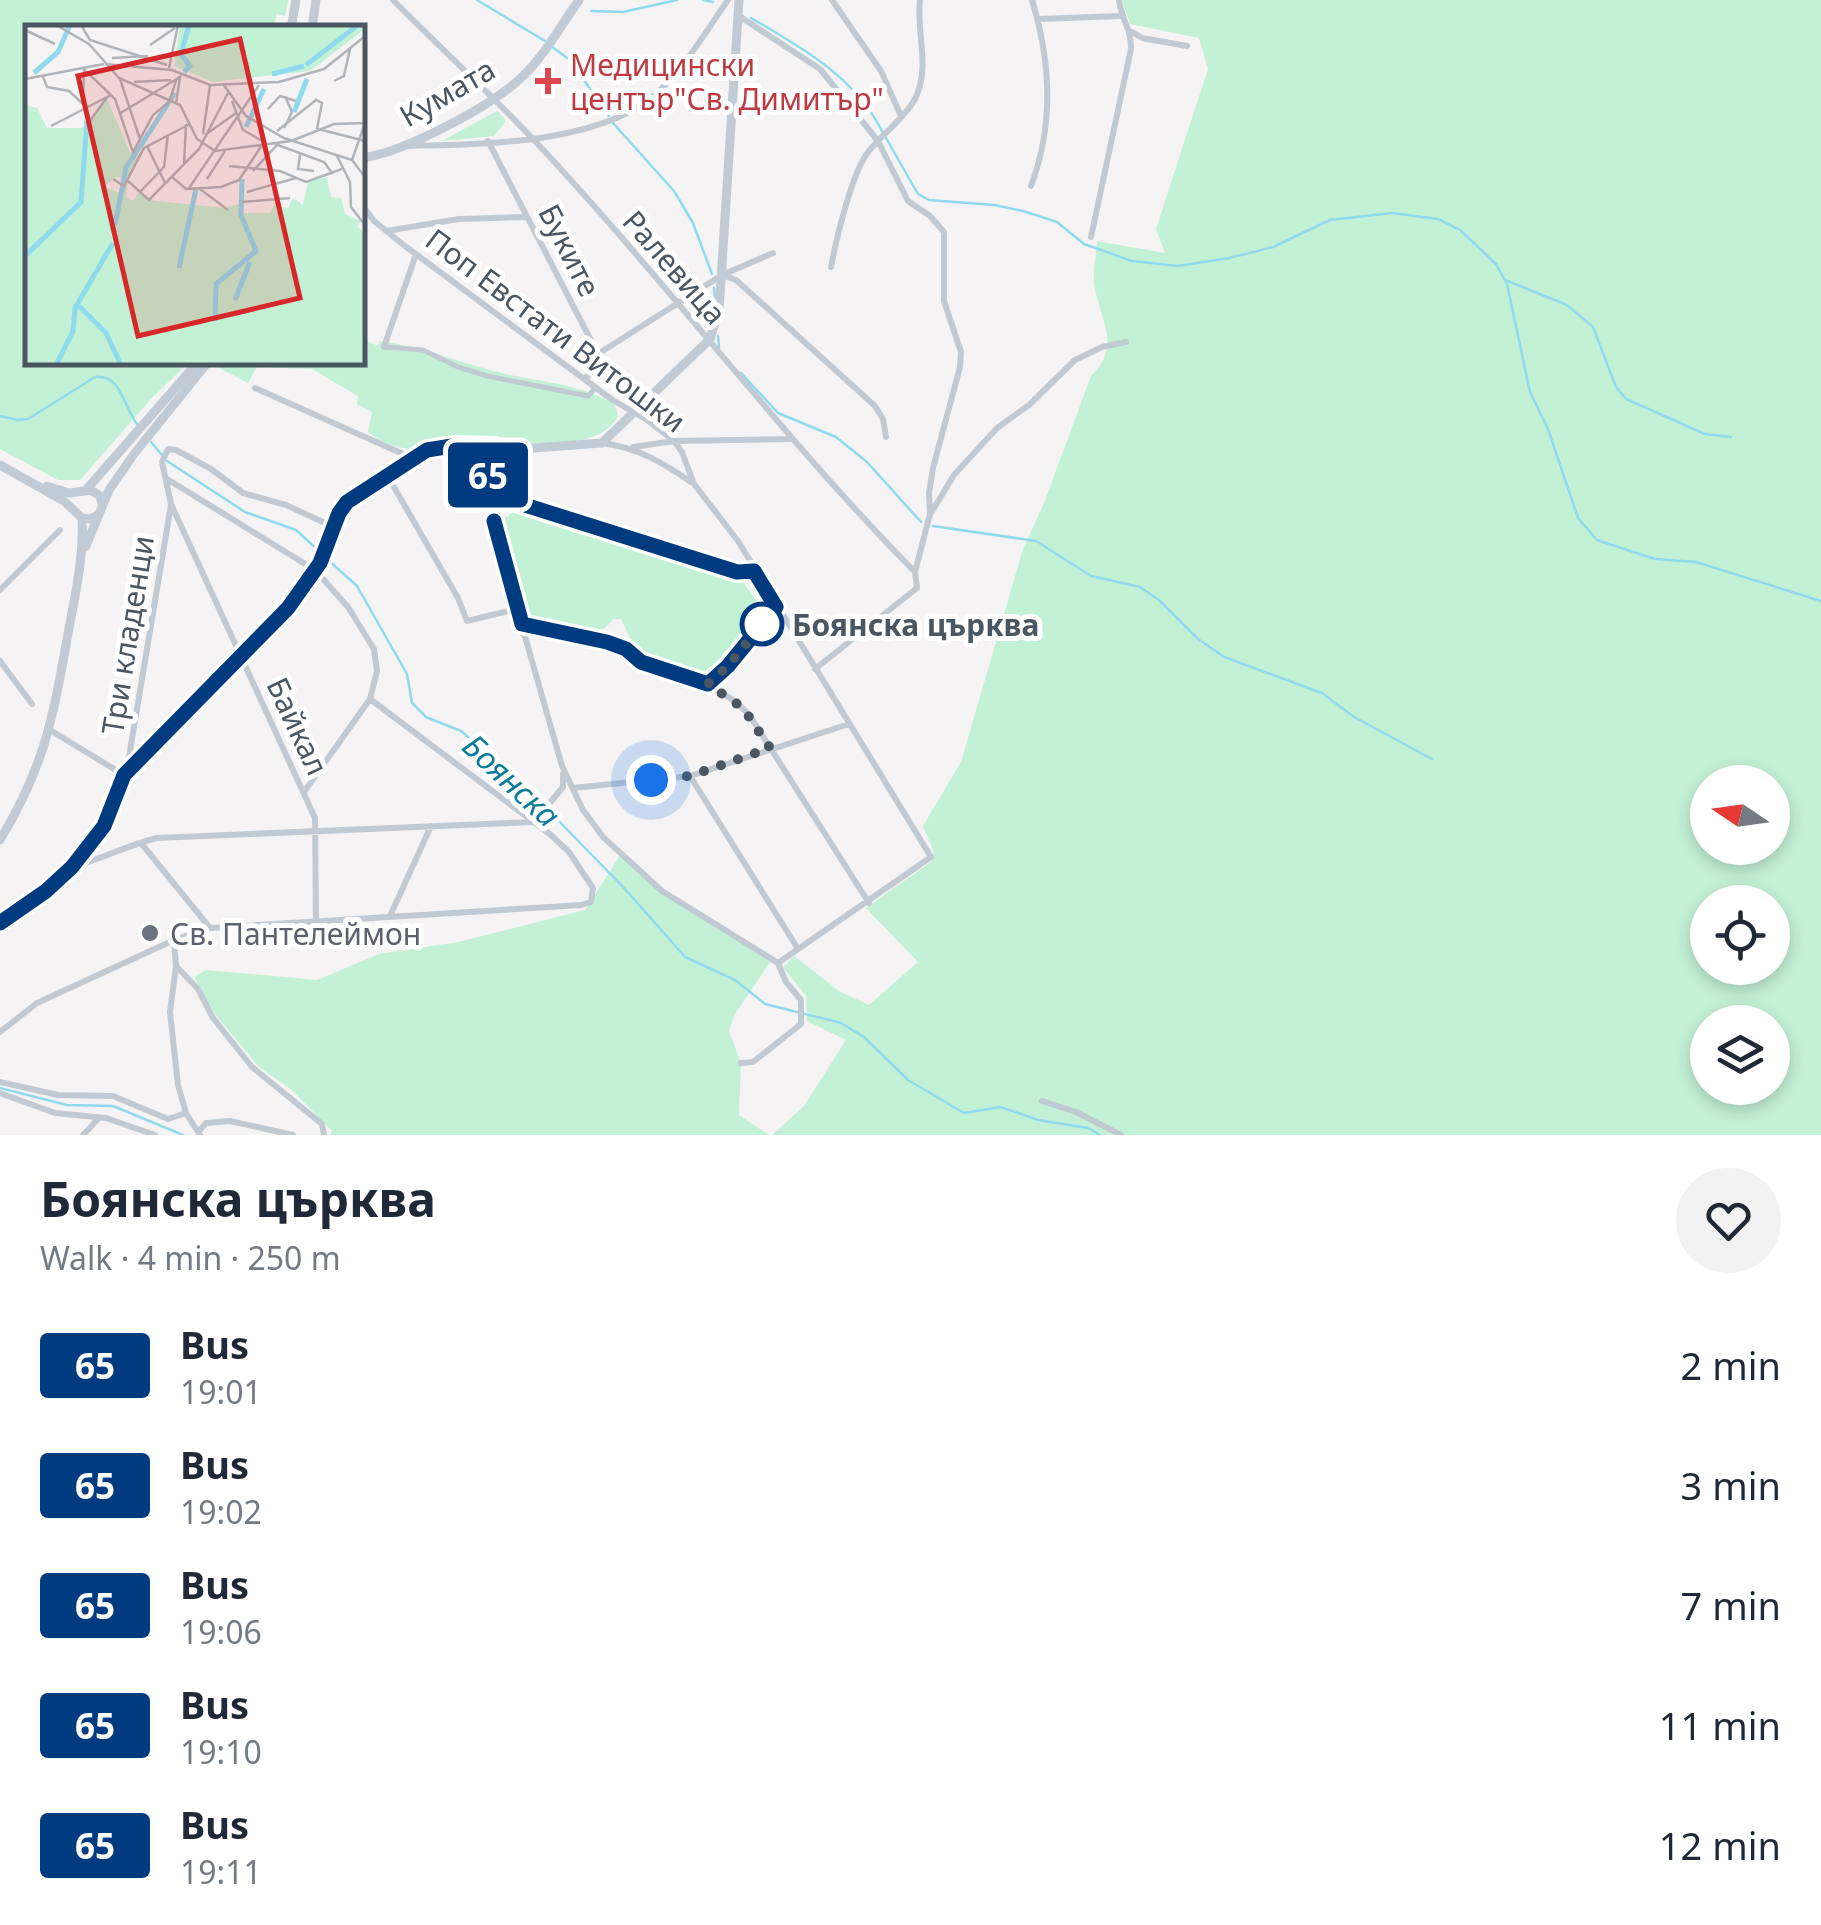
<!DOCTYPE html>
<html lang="en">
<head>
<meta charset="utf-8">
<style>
  body { margin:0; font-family:"Noto Sans",sans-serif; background:#f2f2f3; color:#1f2937; height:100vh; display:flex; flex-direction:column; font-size:38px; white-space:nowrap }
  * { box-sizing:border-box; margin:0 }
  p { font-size:32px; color:#747a83 }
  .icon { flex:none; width:55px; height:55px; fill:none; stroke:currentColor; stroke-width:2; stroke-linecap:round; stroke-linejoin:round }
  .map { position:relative; height:1135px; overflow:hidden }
  .drawer { display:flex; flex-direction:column; background:#fff; flex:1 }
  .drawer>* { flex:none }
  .badge { padding:0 20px; border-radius:8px; font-size:35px; line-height:65px }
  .needle { width:65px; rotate:283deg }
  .tools { position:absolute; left:1690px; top:765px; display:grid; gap:20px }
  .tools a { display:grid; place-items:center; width:100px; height:100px; border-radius:50%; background:#fff; box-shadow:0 5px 15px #0003; font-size:50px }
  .you { position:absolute; width:50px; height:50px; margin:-25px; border:8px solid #fff; border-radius:50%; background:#1a73e8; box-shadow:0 0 0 15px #1a73e833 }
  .map>.badge { position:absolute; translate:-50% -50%; box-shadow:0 0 0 5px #fff }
  .round { display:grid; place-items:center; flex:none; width:105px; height:105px; border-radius:52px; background:#f2f2f3 }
  .summary { display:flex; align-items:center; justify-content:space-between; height:170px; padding:0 40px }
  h1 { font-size:48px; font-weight:700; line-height:75px }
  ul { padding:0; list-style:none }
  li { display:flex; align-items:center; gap:30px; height:120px; padding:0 40px }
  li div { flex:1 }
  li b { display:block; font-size:38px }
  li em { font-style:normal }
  li .badge { min-width:110px; font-weight:700; text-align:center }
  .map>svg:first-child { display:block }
  .green { fill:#c3f1d5; fill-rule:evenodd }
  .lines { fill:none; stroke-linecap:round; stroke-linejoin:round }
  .stream { stroke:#90daee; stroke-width:2.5 }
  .pedestrian { stroke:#c1cad2; stroke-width:5 }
  .minor { stroke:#c1cad2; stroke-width:6 }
  .secondary { stroke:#c1cbd6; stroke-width:9 }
  .line-casing { stroke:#fff; stroke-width:22 }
  .line { stroke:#003b80; stroke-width:15 }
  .walk { stroke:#4a5661; stroke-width:10; stroke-dasharray:0 18 }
  .health-dot { fill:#e0444e; stroke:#fff; stroke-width:4 }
  .stop-dot { fill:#fff; stroke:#003b80; stroke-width:5 }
  .worship-dot { fill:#6b7280; stroke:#fff; stroke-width:4 }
  .labels { text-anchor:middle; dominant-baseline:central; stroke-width:10; stroke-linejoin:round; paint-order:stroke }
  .health-label { font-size:30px; fill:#be3a42; stroke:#fff; text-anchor:start }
  .street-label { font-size:30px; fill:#4a5661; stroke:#fff }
  .stop-label { font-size:30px; font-weight:bold; fill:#4a5661; stroke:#fff; text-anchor:start }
  .worship-label { font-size:30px; fill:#5b616d; stroke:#fff; text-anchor:start }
  .water-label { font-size:32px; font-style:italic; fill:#0c7c9b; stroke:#fff }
  .inset-river { fill:none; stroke:#90daee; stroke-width:5 }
  .inset-road { fill:none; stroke:#b1b4b9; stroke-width:2.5 }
  .view { fill:#d62828; fill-opacity:0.15; stroke:#d62828; stroke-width:5 }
  .inset-edge { fill:none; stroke:#4a5661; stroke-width:5 }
</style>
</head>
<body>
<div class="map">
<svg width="1821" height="1135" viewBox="0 0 1821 1135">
  <rect width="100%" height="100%" fill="#f5f3f3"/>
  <path class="green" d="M0,0H288L285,16L277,14L274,27L28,28V362L188,363L150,400L80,480H58L0,449Z
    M1122,0H1821V1135H772L804,1106L846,1040L807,1021L806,996L783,967L794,956L839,991L869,1005L918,962L866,908L931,862L934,852L923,826L961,762L1023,549L1044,503L1091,376C1121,345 1102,324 1095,289C1092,274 1096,256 1097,241L1165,253L1156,229L1208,69L1199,38L1130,24ZM1708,782H1772V848H1708ZM1708,902H1772V968H1708ZM1708,1022H1772V1088H1708Z
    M497,111L506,121L494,136L442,141Z
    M363,339L378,346L379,341C422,347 453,360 494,371C536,383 576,381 615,405L618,416C596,459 504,438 464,439C444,439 422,452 403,448C390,446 378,440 368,432L372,412L357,404L358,396L312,369L257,367L248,383L217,367L221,362H362Z
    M520,505L535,511V515L554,521L555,518L741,579L766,614C714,675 720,684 639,657L621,619H614L599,633L526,614L497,516L507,517Z
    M621,854L662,891L771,961L735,1014L729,1031L741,1063L739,1115L769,1135H330L332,1131L292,1090L259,1067L215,1014L194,977L206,970L317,980L379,954L458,942L585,910Z"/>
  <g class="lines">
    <path class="stream" d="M477,0L545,41
      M703,0L713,2
      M591,11L623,12L677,0
      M751,18C801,47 855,77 882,131
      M551,46L570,60L609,116
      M613,123L674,191L693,223L712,274
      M886,138L918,194L929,200L994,205L1023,211L1057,222L1084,244L1132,261L1178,266L1229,258L1273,247L1330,220L1392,213L1438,219L1460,230L1477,246L1496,264L1507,284L1530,392L1548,429L1578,518L1597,540L1655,559L1696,562L1821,601
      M1505,280L1567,305L1593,327L1616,387L1626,399L1705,434L1731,437
      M714,288L715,303
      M718,336L719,348
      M741,373L778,413L836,437L867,462L921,522
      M0,416L18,420L28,419L95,377C121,374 123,405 137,424
      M151,442L162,455
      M167,461L245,512L296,530L321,553
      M933,526L1036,541L1091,576L1140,587L1159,600L1198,639L1224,657L1322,693L1354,717L1432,759
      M327,559L357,586L407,674L412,703L426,717L461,731L514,775L626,890L685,957L735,980L765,1004L841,1023L864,1037L908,1080L964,1113L1001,1107L1038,1120L1088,1128L1100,1135
      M0,1088L67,1105L113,1106L183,1135"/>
    <path class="pedestrian" d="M385,347L423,350L458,367L487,376L588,396L596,387"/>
    <path class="minor" d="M393,0C439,47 488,91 533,139C665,279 779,434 914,571
      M832,0L881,71L901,116
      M739,16L820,69L878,141L908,201L930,216L944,232V301L961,352L960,367L933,468L929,493L930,514L915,572L917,588L815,669
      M1038,19L1120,16
      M1132,32L1142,38L1187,46
      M488,141L598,354L586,379
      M406,146C480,144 601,145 658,92C686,66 706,31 728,0
      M1031,186C1054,125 1051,62 1032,0
      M362,205L374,221L405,246L611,399L647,420L674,441L682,452L694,484L738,541L931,857L778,963
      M386,231L459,219L527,217
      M1091,237L1131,49C1132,30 1121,19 1119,0
      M831,267C836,240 852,171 869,151C883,133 904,119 915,99C931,67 916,33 920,0
      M722,275L736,280L875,406L883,419L886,437
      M384,347L416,254
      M598,354L722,275L773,253
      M255,388L412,458
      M603,443C638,448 662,462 691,482
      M633,447L674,441L790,439
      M495,448L486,481L487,493L500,549L562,766L583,810L603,837L662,891L778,963
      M387,475L458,598L467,621L517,609
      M487,493L737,572L753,571
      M931,513L954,475L997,428L1029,405L1075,360L1102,347L1126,342
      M0,590L60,530
      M522,624C554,630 590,633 621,647C631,651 637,659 647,663C683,678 723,684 750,716L869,903
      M0,661L32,704
      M708,684L728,667L776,607
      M50,730L124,775
      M127,769L171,505
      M690,776L798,949
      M573,788L690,776L849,724
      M304,792L370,699
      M534,822L563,787V774
      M141,843L210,928
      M72,867C102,859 128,845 157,838L533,822
      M390,916L431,826
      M316,921L315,818L171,504L162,462L168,449L176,450L211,469L243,493L286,505L336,528
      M174,940L176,966L170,1012L178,1085L186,1113L200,1135
      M176,966L198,989L213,1018L252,1067L322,1124L324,1135
      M0,1032L37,1003L174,940L210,928L581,905L591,902L593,888L569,852L551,835L370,699L377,671L374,649L348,607L315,570L167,479
      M741,1063L753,1062L801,1024V1000L786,982L778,963
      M0,1082L58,1095L113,1096L168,1119L186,1113
      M0,1093L55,1113L106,1118L155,1135
      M1042,1101L1076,1112L1121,1135
      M199,1131L206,1123L230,1121L293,1135
      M83,1135L98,1119"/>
    <path class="secondary" d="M291,28L296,0
      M312,28L316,0
      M362,158C405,152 492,106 523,76C545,55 561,25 579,0
      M0,465L64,501L82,518L90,519L98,515
      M47,486L69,493L91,490L100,496L102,503
      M86,490L198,362
      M86,546L109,490L134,454L208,362
      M0,840C45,766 53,717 68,634C75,595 84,558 82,518
      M0,923L46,891L72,867L104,826L124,775L287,608L320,563L339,513L347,502L412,458L434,448L452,446L519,449L602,443L710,339L719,311L739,0"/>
  </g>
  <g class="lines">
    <g class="line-casing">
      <path id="line" d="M0,923L46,891L72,867L104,826L124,775L288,608L320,563L339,513L347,502L427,450L452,446L495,447L486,480L487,493L737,572L754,571L776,607L728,666L708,684L641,662L626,649L607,642L522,624L494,521"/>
    </g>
    <use href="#line" class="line"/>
    <path class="walk" d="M651,780L690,776L770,748L743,708L708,684L728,666L762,624"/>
  </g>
  <path class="health-dot" d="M543 66h10v10h10v10h-10v10h-10v-10h-10v-10h10z"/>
  <circle class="stop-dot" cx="762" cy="624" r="20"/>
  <circle class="worship-dot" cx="150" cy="933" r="10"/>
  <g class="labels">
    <g class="health-label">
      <text x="570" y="64">Медицински<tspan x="570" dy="34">център"Св. Димитър"</tspan></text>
    </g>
    <g class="street-label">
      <text transform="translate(447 92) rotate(-30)">Кумата</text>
      <text transform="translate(570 250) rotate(63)">Буките</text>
      <text transform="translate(675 267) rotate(49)">Ралевица</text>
      <text transform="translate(556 330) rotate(37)">Поп Евстати Витошки</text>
      <text transform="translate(127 635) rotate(-81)">Три кладенци</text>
      <text transform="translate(298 726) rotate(65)">Байкал</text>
    </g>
    <g class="stop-label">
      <text x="792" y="624">Боянска църква</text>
    </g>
    <g class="worship-label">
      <text x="170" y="933">Св. Пантелеймон</text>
    </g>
    <g class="water-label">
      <text transform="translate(512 780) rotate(43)">Боянска</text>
    </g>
  </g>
  <g transform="translate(25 25)">
    <rect width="340" height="340" fill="#f5f3f3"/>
    <path d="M155,0H340V4L285,46L188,57L149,41ZM82,74L105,127L114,130L104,155L92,152L79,161L94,168L103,157L101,171L108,176L114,167L123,175L200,183L217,178L218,188H245L253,173L255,182L263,183L268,173L278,180L283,157L302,152L306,172L316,173L320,189L336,196L332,201L340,208V340H0V80L12,83L22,103H57Z" fill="#c3f1d5"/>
    <path class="inset-river" d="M281,40L333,0M159,47L165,41L156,29L164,0M9,48L33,27L45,0M247,49L279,41M269,87L282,54M221,102L239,64M90,200L101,143L150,68M0,231L56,177L62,96M154,243L171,164M210,275L225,237M54,281L81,308L96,340M190,296L191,259L231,226L216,190L217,154M31,340L48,306L50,283L88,218"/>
    <path class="inset-road" d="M31,0L64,19L94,53L155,80L172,114L190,126L266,116M56,0L65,15L142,40M0,5L30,19M125,20L150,3M87,33L123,31M80,39L147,45L185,60L254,57L299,44L339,12M144,43L153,0M18,52L22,62L44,66L58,79M0,54L79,39M95,54L115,114M309,56L319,51L325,24M109,57L146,55M198,59L221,91L259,113L327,135L340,152M207,76L218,105L239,117M58,80L59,44L90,74L108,127L128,90L144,77L152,53M243,84L255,71L271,76M94,89L155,52L151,79M64,97L83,71M26,101L86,70M259,103L267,87L260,71M293,104L340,116M252,106L291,75L297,78L292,104M178,109L185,60M180,110L211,88M266,116L309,99L340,98M250,119L299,137L308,149M122,121L140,158M275,130L273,144L289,146M312,131L325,157L326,182L340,200M327,135L340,98M159,140L161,99M204,141L255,146L281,157L317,144M228,146L252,120M147,152L161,164L196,162L214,155L237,120M88,154L99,161L119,123L165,99M182,154L200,126M103,156L124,175L174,124L203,68M164,163L234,60M175,164L203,185M115,167L139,142L143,109M222,167L271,153M217,177L265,173"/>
    <path class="view" d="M215,14L275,273L113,311L53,51Z"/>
    <rect width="340" height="340" class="inset-edge"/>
  </g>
</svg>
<div class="tools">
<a><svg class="needle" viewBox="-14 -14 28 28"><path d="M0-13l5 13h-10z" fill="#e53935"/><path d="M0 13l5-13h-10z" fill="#747a83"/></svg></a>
<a><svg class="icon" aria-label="locate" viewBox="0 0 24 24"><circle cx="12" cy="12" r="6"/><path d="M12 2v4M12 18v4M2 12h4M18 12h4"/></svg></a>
<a><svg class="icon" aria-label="layers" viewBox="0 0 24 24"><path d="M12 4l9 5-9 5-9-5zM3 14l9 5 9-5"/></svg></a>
</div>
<div class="you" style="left:651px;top:780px"></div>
<b class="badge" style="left:488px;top:475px;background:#003b80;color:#fff">65</b>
</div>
<section class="drawer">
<div class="summary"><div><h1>Боянска църква</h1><p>Walk · 4 min · 250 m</p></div><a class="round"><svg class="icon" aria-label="heart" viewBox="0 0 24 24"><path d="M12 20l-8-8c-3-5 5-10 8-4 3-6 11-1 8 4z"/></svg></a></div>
<ul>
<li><span class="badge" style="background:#003b80;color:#fff">65</span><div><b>Bus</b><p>19:01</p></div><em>2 min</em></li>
<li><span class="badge" style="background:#003b80;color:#fff">65</span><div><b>Bus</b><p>19:02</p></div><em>3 min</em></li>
<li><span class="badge" style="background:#003b80;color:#fff">65</span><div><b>Bus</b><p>19:06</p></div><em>7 min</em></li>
<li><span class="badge" style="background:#003b80;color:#fff">65</span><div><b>Bus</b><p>19:10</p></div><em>11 min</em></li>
<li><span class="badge" style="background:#003b80;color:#fff">65</span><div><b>Bus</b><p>19:11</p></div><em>12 min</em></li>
</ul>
</section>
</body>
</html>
